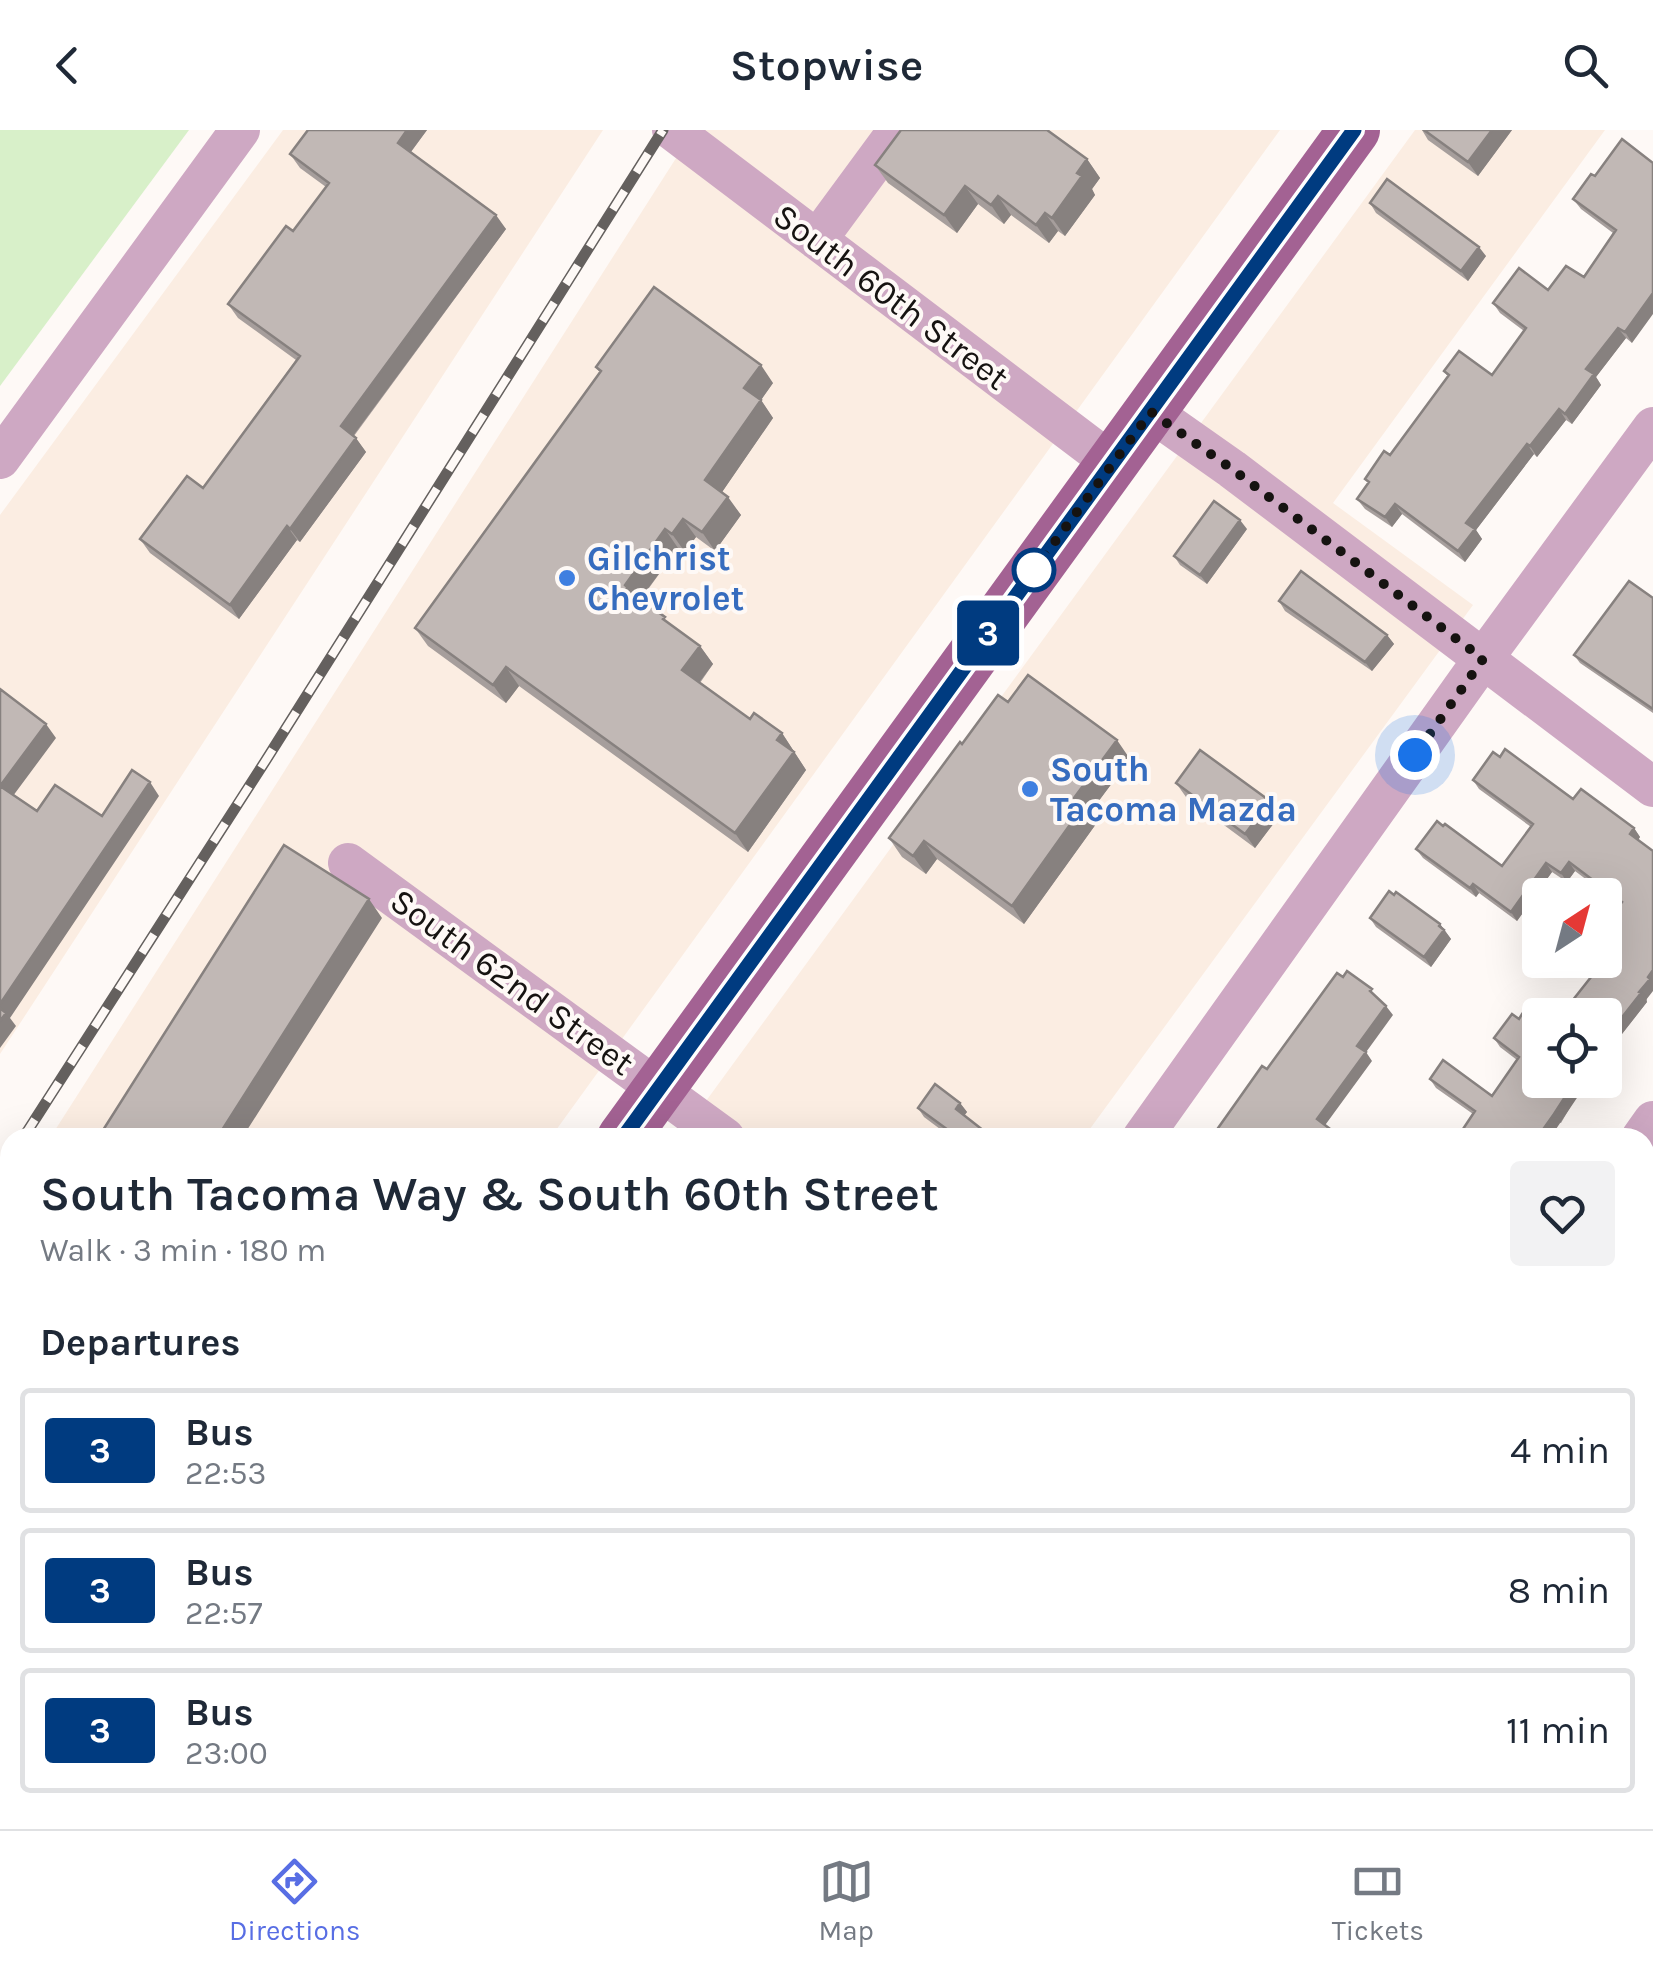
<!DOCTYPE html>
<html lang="en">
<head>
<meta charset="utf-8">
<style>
  body { margin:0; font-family:Karla,sans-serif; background:#f2f2f3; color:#1f2937; height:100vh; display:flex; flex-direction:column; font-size:38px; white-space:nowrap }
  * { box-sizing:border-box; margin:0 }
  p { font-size:32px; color:#747a83 }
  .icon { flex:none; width:55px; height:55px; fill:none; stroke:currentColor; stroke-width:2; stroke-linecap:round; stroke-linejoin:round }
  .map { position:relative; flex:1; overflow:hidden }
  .drawer { position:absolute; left:0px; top:998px; width:1655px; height:702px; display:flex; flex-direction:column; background:#fff; border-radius:30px 30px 0 0; box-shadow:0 10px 40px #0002 }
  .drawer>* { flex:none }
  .badge { padding:0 20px; border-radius:8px; font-size:35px; line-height:65px }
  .needle { width:65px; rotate:36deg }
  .controls { position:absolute; left:1522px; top:748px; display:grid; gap:20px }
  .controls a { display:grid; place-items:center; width:100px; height:100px; border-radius:10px; background:#fff; box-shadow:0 10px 40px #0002; font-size:50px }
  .you { position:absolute; width:50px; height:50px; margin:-25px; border:8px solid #fff; border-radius:50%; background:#1a73e8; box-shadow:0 0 0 15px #1a73e833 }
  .map>.badge { position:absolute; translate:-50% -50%; box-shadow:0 0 0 5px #fff }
  h2 { padding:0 40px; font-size:38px; line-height:90px }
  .round { display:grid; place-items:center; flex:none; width:105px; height:105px; border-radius:10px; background:#f2f2f3 }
  .head { display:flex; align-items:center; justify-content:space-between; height:170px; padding:0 40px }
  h1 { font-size:48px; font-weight:600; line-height:75px }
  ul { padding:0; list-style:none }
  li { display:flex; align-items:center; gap:30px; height:125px; margin:0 20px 15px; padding:0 20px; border:5px solid #e0e1e3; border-radius:10px }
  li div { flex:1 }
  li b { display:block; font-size:38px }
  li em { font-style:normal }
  li .badge { min-width:110px; font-weight:700; text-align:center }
  header { display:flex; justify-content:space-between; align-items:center; height:130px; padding:0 40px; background:#fff; font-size:45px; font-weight:600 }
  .tab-bar { display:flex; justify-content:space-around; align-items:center; height:140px; border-top:2px solid #e0e1e3; background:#fff; font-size:28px; color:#747a83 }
  .tab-bar a { display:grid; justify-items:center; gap:5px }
  .tab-bar .on { color:#586ee4 }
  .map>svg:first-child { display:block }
  .built { fill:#fbede2 }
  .green { fill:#d8f0c9 }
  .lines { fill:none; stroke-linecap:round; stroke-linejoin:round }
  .minor { stroke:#cea8c3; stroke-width:40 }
  .major { stroke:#a36293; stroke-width:52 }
  .rail-casing { stroke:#64605e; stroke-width:11 }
  .rail { stroke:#fef9f6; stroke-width:8; stroke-dasharray:22; stroke-linecap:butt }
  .wall { fill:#a69e9c }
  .shaded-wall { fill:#87817f }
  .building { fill:#c1b8b5; stroke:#87817f; stroke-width:2.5 }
  .line-casing { stroke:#fff; stroke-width:22 }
  .line { stroke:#003b80; stroke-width:15 }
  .walk { stroke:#161311; stroke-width:10; stroke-dasharray:0 18 }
  .stop-dot { fill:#fff; stroke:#003b80; stroke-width:5 }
  .shop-dot { fill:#3f7fe0; stroke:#fef9f6; stroke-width:4 }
  .labels { text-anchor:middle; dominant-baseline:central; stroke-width:8; stroke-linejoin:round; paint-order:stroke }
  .street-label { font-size:35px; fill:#161311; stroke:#fef9f6 }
  .shop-label { font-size:35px; font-weight:bold; fill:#366cbe; stroke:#fef9f6; text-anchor:start }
</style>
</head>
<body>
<header><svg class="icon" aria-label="back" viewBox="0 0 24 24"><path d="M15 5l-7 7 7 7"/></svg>Stopwise<svg class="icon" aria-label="search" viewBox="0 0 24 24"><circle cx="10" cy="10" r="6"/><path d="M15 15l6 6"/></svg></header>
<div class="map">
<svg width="1653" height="1699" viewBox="0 0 1653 1699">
  <rect width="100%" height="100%" fill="#fef9f6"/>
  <path class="built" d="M283,0H603L0,924V385Z
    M694,0H1280L551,1007L50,1008Z
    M1415,0H1605L1333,373L1473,475L1084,1007L679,1008Z
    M10,1070V1690H57L50,1699H0V1086Z
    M180,1690H586L579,1699H174Z"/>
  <path class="green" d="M0,0H189L0,256Z"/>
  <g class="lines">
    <path class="minor" d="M672,0L1112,333
      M817,110L898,0
      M1151,282L1232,339L1653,657
      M0,329L240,0
      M348,733L725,1008
      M1142,1008L1483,529L1653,297
      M1641,1008L1653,991
      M1645,1681L1653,1686
      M234,1690L247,1699
      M638,1699L645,1690
      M1132,1699L1138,1690"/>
    <path class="major" d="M623,1008L1354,0
      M123,1699L129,1690"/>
    <g class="rail-casing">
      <path id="rail" d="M23,1008L266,630L663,0
        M0,1043L10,1028"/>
    </g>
    <use href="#rail" class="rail"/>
  </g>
  <path class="wall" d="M308,0H427L411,22L506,99L354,306L366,322L300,412L297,410L239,489L150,423L140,409L203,358L296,230L238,188L228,174L293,101L326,57L300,38L290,24Z
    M1422,0H1512L1478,46L1428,10Z
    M1622,9L1632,213L1626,208L1596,247L1601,255L1572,294L1566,290L1537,327L1534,324L1476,400L1482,409L1465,432L1402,384L1392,397L1365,379L1357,369L1368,353L1365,349L1390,325L1448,247L1444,241L1492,245L1524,201L1500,183L1493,173L1548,160L1584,147L1613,103L1581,79L1573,69L1595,46Z
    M1087,29L1100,48L1092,59L1095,65L1065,106L1058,101L1049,113L1011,85L1004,94L978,74L957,103L888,53L875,35Z
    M1370,73L1486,126L1468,151L1376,83Z
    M596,237L773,253L761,270L773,288L722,362L741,385L715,421L696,407L685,422L678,418L641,469L669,493L700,516L713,534L700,553L750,589L782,603L806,640L748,722L519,556L506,573L428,516L415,498L600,243Z
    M1247,399L1207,454L1180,435L1174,426Z
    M1653,468V583L1580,533L1574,525Z
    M1279,471L1387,505L1394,514L1372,541L1285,481Z
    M1008,572L1130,629L1089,684L1096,694L1024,794L937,729L926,744L902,727L889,708L962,614Z
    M1473,650L1573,669L1634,698L1640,707L1638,710L1647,872L1611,918L1612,919L1605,929L1612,821L1605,816V795L1620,775L1575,741L1567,752L1552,742L1517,791L1479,763L1476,767L1423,728L1416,719L1502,736L1531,697L1479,659Z
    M1176,653L1280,685L1255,718L1186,667Z
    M1370,788L1440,794L1451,809L1431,837L1376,797Z
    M1519,889L1540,950H1589L1576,967L1561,993L1473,984L1436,958L1430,949L1492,966L1517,930L1500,917L1494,908Z
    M960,973L967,982L964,986L993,1008H952L924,987L918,978Z
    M10,1132V1218L0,1212V1147Z
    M0,1299L10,1306V1590L0,1583Z
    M758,1690H837L831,1699H770Z
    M1390,1690H1575L1568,1699H1403Z"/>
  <path class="shaded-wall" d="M407,0H427L407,27L398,13Z
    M1492,0H1512L1478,46L1468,32Z
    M1087,29L1100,48L1092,59L1095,65L1065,106L1052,88L1077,43Z
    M965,56L978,74L957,103L944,85Z
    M998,66L1011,85L1004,94L991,75Z
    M1045,83L1058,101L1049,113L1036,95Z
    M496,85L506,99L350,310L341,296Z
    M1479,117L1486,126L1468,151L1461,141Z
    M1653,163V184L1632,213L1625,202Z
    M1618,198L1626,208L1596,247L1601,255L1572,294L1565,284L1586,239Z
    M761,235L773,253L761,270L773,288L718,368L705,350L744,258Z
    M1559,279L1566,290L1537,327L1530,316Z
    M356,308L366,322L300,412L290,399Z
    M1527,314L1534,324L1476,400L1482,409L1465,432L1458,421L1466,393Z
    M728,367L741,385L715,421L702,402Z
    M1395,374L1402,384L1392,397L1385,387Z
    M683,389L696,407L685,422L672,404Z
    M1240,390L1247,399L1207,454L1200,445Z
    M287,396L297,410L239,489L230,475Z
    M665,399L678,418L638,472L626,459L625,455Z
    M1387,505L1394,514L1372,541L1365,532Z
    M700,516L713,534L695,558L682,540Z
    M506,537L519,556L506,573L493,555Z
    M46,594L56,608L10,670L0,656Z
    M782,603L806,640L748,722L735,703L777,610Z
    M1117,610L1130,629L1089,684L1096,694L1024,794L1012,776L1074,668Z
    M150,652L159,666L10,888L16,896L0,918V874Z
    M1270,671L1280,685L1255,718L1245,704Z
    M1634,698L1640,707L1636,713L1630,704Z
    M924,711L937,729L926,744L913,726Z
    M1569,732L1575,741L1567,752L1561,743Z
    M1546,733L1552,742L1517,791L1511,782Z
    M1473,754L1479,763L1476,767L1470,758Z
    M369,769L382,788L242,1008H217Z
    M1440,794L1451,809L1431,837L1424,827Z
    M1653,840V861L1646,870L1647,872L1611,918L1612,919L1605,929V909L1639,862Z
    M1386,876L1393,885L1364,925L1357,916Z
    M1366,922L1372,931L1323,998L1317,989Z
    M1576,950H1589L1550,1008H1537Z
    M960,973L967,982L962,988L956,979Z
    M1653,1301V1318L1649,1324L1652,1329L1645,1337V1311Z
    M1653,1553V1572L1651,1575L1653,1578V1584L1645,1595V1565Z
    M822,1690H837L831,1699H815Z
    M1011,1690H1021L1024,1694L1021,1699H1005Z
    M1270,1690H1283L1276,1699H1263Z
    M1371,1690H1384L1377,1699H1364Z
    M1562,1690H1575L1568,1699H1555Z"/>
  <path class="building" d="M308,0H407L398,13L496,85L341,296L356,308L290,399L287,396L230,475L140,409L187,346L203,358L300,226L228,174L286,96L293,101L329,53L290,24Z
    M901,0H1047L1087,29L1077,43L1082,46L1052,88L1045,83L1036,95L998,66L991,75L965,56L944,85L875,35Z
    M1424,0H1492L1468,32Z
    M1622,9L1653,33V163L1625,202L1618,198L1586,239L1594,244L1565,284L1559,279L1530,316L1527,314L1466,393L1475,399L1458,421L1395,374L1385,387L1357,369L1369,352L1365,349L1384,321L1390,325L1449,245L1444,241L1459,221L1492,245L1526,198L1493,173L1519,138L1548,160L1566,136L1584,147L1616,100L1573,69L1591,44L1595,46Z
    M1387,49L1479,117L1461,141L1370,73Z
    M654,157L761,235L744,258L761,270L705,350L728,367L702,402L683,389L672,404L665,399L625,455L627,457L626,459L665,487L663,489L700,516L682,540L750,589L754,583L782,603L777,610L794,622L735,703L506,537L493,555L415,498L601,241L596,237Z
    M1214,371L1240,390L1200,445L1174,426Z
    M1301,441L1387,505L1365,532L1279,471Z
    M1629,451L1653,468V579L1574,525Z
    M1028,545L1117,610L1074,668L1084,675L1012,776L924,711L913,726L889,708L960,612L962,614L998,565L1008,572Z
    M0,559L46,594L0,656L37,681L55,655L102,686L132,640L150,652L0,874Z
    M1505,619L1573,669L1581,659L1634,698L1630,704L1653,721V840L1648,847L1650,849L1639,862L1641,863L1605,909V885H1561L1614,818L1605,812V795L1622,772L1569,732L1561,743L1546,733L1511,782L1473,754L1470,758L1416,719L1437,691L1443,696L1445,694L1502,736L1533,694L1473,650L1493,622L1500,627Z
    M1200,620L1270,671L1245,704L1176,653Z
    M284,715L369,769L217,1008H98Z
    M1389,761L1394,765L1396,762L1440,794L1439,796L1444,800L1424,827L1370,788Z
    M1347,841L1372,859L1370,861L1386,876L1357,916L1366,922L1317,989L1342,1008H1291L1289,1006L1288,1008H1211L1262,936L1267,939L1337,843L1343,847Z
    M0,878L6,883L0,891Z
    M1512,884L1519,889L1522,884L1540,898V950H1576L1554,984L1537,1008H1457L1475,981L1430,949L1443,930L1492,966L1519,927L1494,908Z
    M935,954L960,973L956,979L993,1008H959L918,978Z
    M1653,1111V1247L1645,1242V1122Z
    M10,1132V1208L0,1201V1147Z
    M1645,1291L1653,1297V1301L1645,1311Z
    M0,1299L10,1306V1581L0,1574V1384L3,1379L0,1377Z
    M1647,1413L1653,1417V1463L1645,1457V1417Z
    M1653,1465V1553L1645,1565V1476Z
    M176,1690H182L194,1699H169Z
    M765,1690H822L815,1699H777Z
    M878,1690H1011L1005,1699H875L880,1692Z
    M1208,1690H1270L1263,1699H1192L1198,1691L1205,1695Z
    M1327,1690H1371L1364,1699H1321Z
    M1397,1690H1562L1555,1699H1409Z"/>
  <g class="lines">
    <g class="line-casing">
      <path id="line" d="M623,1008L1354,0"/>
    </g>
    <use href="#line" class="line"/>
    <path class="walk" d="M1034,440L1151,282L1232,339L1483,529L1415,625"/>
  </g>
  <circle class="stop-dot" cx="1034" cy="440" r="20"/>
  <g class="shop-dot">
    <circle cx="567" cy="448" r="10"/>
    <circle cx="1030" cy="659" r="10"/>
  </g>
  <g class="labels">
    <g class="street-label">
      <text transform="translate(891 167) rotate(37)">South 60th Street</text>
      <text transform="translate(512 852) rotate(36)">South 62nd Street</text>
    </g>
    <g class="shop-label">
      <text x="587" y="428">Gilchrist<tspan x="587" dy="40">Chevrolet</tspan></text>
      <text x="1050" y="639">South<tspan x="1050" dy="40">Tacoma Mazda</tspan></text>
    </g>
  </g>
</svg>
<div class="controls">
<a><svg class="needle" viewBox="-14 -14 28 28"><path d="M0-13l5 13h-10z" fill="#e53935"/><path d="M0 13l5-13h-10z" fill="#747a83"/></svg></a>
<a><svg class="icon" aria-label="locate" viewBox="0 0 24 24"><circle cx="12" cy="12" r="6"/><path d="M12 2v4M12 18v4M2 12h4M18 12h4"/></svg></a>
</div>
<div class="you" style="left:1415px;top:625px"></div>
<b class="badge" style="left:988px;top:503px;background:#003b80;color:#fff">3</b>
<section class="drawer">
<div class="head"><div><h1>South Tacoma Way &amp; South 60th Street</h1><p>Walk · 3 min · 180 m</p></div><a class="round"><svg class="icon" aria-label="heart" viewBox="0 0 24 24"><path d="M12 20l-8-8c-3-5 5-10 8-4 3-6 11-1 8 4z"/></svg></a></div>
<h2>Departures</h2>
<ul>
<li><span class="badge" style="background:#003b80;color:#fff">3</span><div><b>Bus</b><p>22:53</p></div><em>4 min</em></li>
<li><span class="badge" style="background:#003b80;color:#fff">3</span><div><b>Bus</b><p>22:57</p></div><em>8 min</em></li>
<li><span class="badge" style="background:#003b80;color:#fff">3</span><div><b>Bus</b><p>23:00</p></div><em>11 min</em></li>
</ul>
</section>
</div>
<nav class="tab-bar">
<a class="on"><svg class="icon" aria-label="directions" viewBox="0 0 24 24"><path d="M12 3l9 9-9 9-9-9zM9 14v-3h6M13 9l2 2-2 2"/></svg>Directions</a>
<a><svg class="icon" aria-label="map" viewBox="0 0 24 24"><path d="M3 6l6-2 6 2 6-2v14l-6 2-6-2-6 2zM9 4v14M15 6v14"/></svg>Map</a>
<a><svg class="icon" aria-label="tickets" viewBox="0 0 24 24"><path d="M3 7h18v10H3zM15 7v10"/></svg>Tickets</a>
</nav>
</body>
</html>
